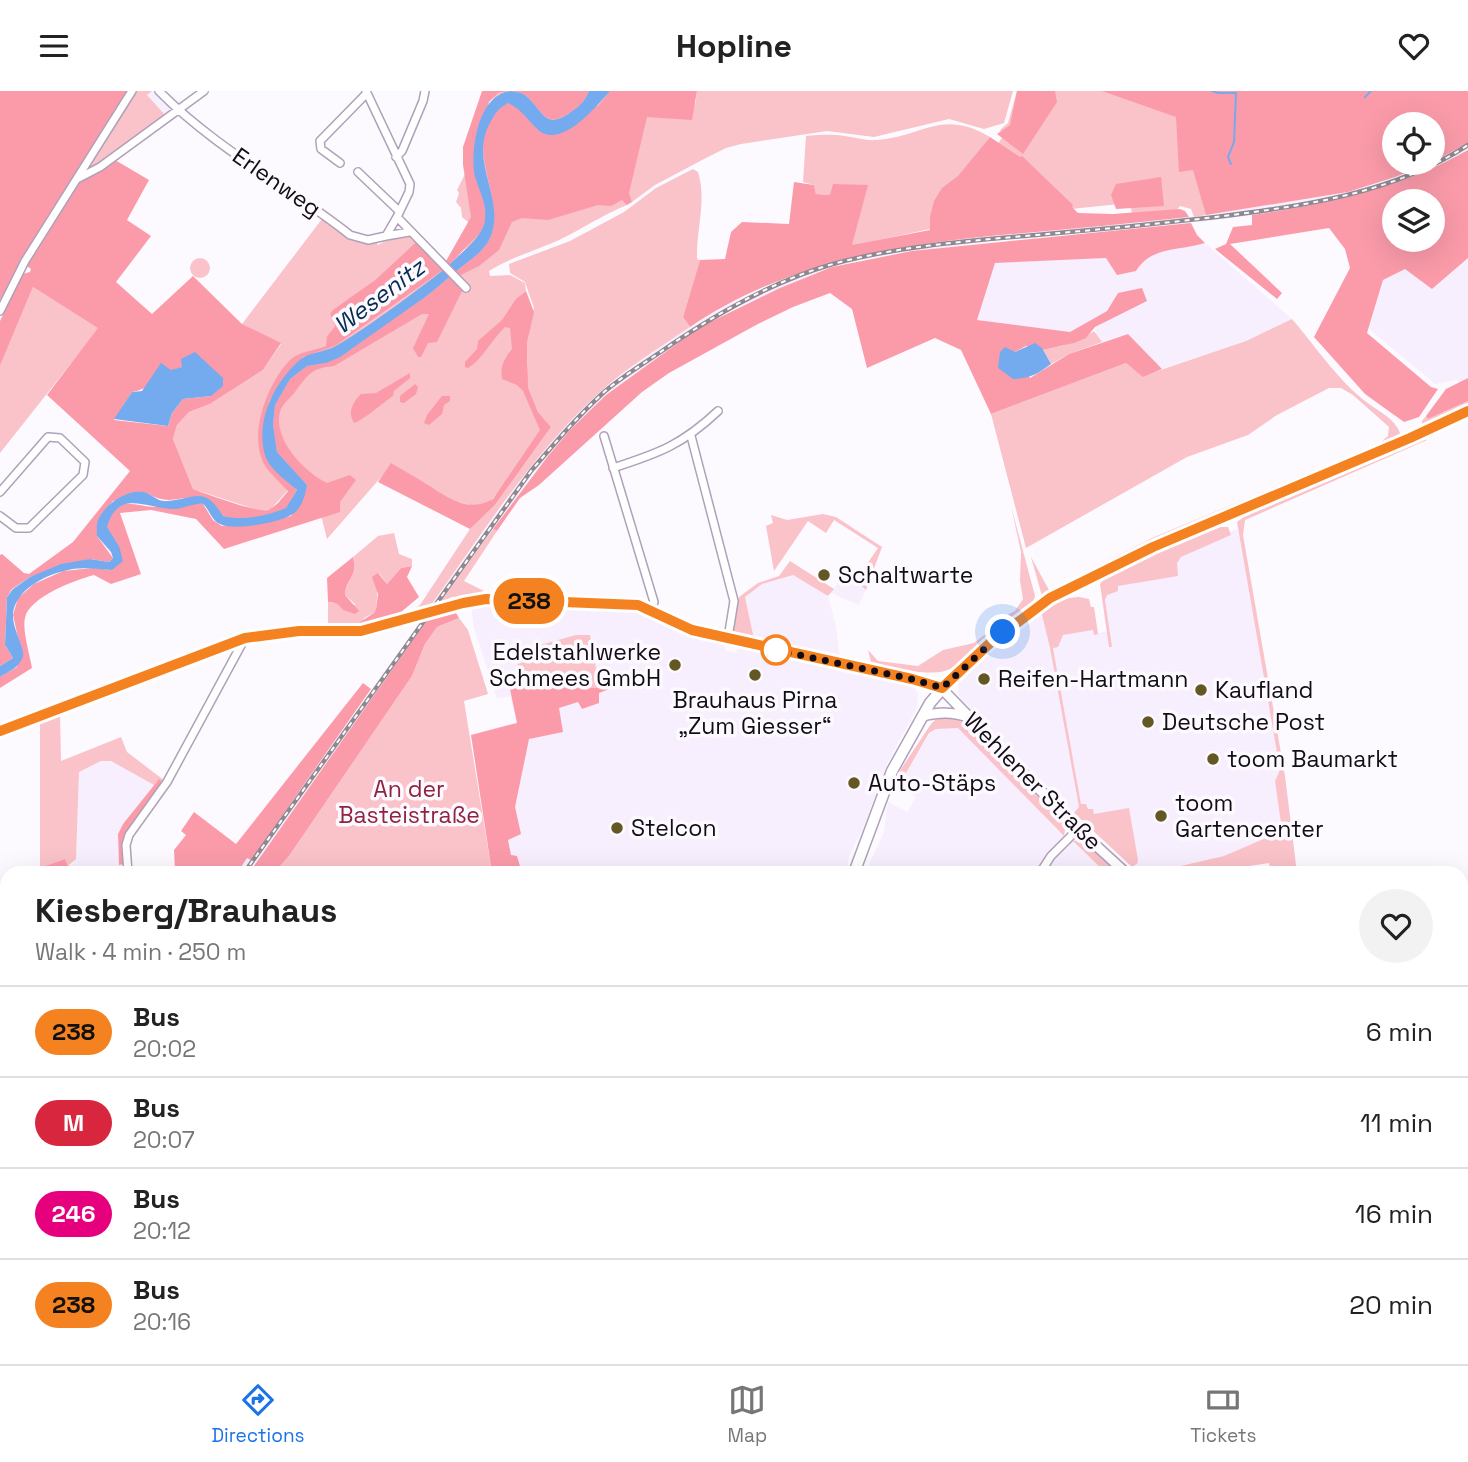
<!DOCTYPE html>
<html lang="en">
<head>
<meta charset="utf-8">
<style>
  body { margin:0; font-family:"Space Grotesk",sans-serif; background:#f2f2f2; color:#222; height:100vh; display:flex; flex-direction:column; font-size:26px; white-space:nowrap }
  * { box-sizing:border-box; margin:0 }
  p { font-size:23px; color:#767676 }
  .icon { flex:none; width:38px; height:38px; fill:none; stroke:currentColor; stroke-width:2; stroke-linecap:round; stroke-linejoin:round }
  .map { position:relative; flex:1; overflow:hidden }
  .details { position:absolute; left:0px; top:775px; width:1468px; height:499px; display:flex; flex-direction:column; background:#fff; border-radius:21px 21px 0 0; box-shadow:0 7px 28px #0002 }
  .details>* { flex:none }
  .badge { padding:0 14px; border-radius:23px; font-size:24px; line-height:46px }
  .buttons { position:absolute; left:1382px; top:21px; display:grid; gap:14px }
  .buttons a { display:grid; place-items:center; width:63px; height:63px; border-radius:50%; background:#fff; box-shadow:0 7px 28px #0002; font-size:35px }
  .you { position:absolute; width:35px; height:35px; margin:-18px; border:5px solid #fff; border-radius:50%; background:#1a73e8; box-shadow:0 0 0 10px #1a73e833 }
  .map>.badge { position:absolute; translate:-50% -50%; box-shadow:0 0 0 4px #fff }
  .round { display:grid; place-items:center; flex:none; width:74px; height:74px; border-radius:37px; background:#f2f2f2 }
  .head { display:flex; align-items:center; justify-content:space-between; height:119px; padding:0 35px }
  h1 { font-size:33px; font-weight:700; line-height:52px }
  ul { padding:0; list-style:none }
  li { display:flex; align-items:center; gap:21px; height:91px; padding:0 35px; border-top:2px solid #e0e0e0 }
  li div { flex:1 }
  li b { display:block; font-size:26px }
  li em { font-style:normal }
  li .badge { min-width:77px; font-weight:700; text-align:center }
  header { display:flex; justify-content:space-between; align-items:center; height:91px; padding:0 35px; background:#fff; font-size:32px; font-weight:700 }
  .dock { display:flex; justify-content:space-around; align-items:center; height:98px; border-top:2px solid #e0e0e0; background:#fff; font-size:19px; color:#767676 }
  .dock a { display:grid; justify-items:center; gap:4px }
  .dock .active { color:#1a73e8 }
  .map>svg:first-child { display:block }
  .built { fill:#f7effd }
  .green { fill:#fac2c9 }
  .forest { fill:#fb9baa; fill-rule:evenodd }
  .water { fill:#74aaee }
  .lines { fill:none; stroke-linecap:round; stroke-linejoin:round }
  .stream { stroke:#74aaee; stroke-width:2 }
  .minor-casing { stroke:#b0a1ba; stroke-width:10 }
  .tertiary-casing { stroke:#b0a1ba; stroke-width:12 }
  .secondary-casing { stroke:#b0a1ba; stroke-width:13 }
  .minor { stroke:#fff; stroke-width:7 }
  .tertiary { stroke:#fff; stroke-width:9 }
  .secondary { stroke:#fff; stroke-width:10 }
  .rail-casing { stroke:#8e8990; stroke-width:4.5 }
  .rail { stroke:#fdfaff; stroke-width:2; stroke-dasharray:5; stroke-linecap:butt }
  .line-casing { stroke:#fff; stroke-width:16 }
  .line { stroke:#f58220; stroke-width:10 }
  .walk { stroke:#120c15; stroke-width:7; stroke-dasharray:0 12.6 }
  .poi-dot { fill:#635724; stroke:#fdfaff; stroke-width:2.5 }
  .stop-dot { fill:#fff; stroke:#f58220; stroke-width:3.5 }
  .labels { text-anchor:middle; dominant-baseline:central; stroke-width:7; stroke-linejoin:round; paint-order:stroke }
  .street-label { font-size:23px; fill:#120c15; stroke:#fdfaff }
  .poi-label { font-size:23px; fill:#120c15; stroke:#fdfaff; text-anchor:start }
  .park-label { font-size:23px; fill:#8f223f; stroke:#fdfaff }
  .water-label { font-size:24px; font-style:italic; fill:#042b55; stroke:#fdfaff }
</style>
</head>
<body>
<header><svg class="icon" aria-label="menu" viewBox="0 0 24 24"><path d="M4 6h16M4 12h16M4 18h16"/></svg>Hopline<svg class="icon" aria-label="heart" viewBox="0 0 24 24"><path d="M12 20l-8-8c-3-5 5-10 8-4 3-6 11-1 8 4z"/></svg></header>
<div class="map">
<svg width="1468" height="1273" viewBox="0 0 1468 1273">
  <rect width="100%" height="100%" fill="#fdfaff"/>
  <path class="built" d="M152,0H156L172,18L165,24L147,4Z
    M1468,52V59L1447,71L1399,91L1351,105L1292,118L1196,132L1192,126L1348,101L1433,72Z
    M1189,126L1191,132L999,149L876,166L832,176L733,218L700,236L606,304L571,338L533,383L436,516L429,517L526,381L564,337L600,301L648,264L696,232L729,213L775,192L830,171L875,160L910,154L997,144Z
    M1205,152L1292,228L1246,250L1162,278L1128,243L1102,251L1097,246L1095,237L1119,223L1118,202L1107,220L1070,241L977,229L995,172L1107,167L1142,170L1157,161Z
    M1468,167V287L1458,291L1457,289L1435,293L1369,238L1383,189L1405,178L1432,198Z
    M1238,438L1280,679L1275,690L1282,740L1224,765L1145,782L1136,775L1137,773L1094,723L1093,718H1088L1086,713L1081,714L1053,557L1062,544L1094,539V543L1107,540L1109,556L1105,509L1107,503L1117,495L1177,485V471L1181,466L1230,444L1231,440Z
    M793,484L828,505L836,535L840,567L754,548L745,506L762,493Z
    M843,484L866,499L859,514L831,502Z
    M483,514L637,520L679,540L724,553L726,560L735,562L738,557L914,596L918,603L917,617L887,673L863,737L849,765L846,782H492L471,644L517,631L510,605L497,608L474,537L472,523L473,516Z
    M1041,520L1050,557L1079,717L1074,722L961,608L958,602L959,592L975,576L1010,543Z
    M430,524L249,782H237L247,766L251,769L425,525Z
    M946,637H958L963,641L1064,745L1063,748L1069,752L1073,750L1106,782H865L884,741L888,711L907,721L916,706L898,696L929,643L936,638Z
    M101,670H111L154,694L123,733L118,743L119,774L124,773L125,778L122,782H49L71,774L76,768L79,681Z
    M7,798V1043L0,1037V801Z
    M151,1267H153L154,1273H87Z
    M623,1267H713L715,1273H625Z"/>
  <path class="green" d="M137,0H152L147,4L165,24L91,78H88Z
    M496,0H694L695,15L697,0H1013L1004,32L984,38L949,28L874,46L827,40L741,53L726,57L704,68L655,94L632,111L629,104L627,114C604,123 582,138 559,149C535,160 511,166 489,180L490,185L510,184L525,192L526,200L520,205L528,284L527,252L534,217L525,191L510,182L509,173L570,150L624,121L656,97L693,78L698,81C707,109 696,139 697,168L700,169L683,226L690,236C659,257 626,277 599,302C531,364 482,443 429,517L408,523L420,514L470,438L495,414L551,336L538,321L532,307L544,340L518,380L484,417L453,410L425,392L389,377L327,448L317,408L281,384L272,383L288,399L271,418L261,420L193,398L173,348L177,334L189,321L210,313L263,279L281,253L242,233L325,124L356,147L386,145L377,152L378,154C389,147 399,146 411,146L416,151L375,189L330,223L335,235L327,245L432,185L464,160L477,138L462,126L461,117L456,111L459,102L457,99L465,83Z
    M1017,0H1468L1433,33H1395L1203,112L1206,124L1194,126L1191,118L1180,115L1176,120L1133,128L1130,112L930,132V138L851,155L830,104L816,103L814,94L803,91L806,45C819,44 831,43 844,45C855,46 866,50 876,49C923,46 941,17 990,46L963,80L989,67L1003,45L1000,39L1008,32Z
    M190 177a10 10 0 1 1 20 0a10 10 0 1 1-20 0Z
    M33,196L99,237L0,362V275Z
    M1292,228C1316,256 1339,291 1369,313C1380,321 1395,328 1400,342L1395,350L1124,463L1046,505H1042L1031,466L1049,499L1152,447L1380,352L1388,345L1389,336L1353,304L1341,297H1329L1277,324L1248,344L1187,366L1026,457L991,323L1126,272L1143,285L1246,250Z
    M1094,240L1102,251L1069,263L1051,273L1043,259C1062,255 1079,252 1094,240Z
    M1468,310V315L1426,335L1422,334V330L1426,325L1428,328Z
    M1422,347L1427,349L1245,429L1243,444L1285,685L1297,782H1271L1269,772L1204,782H1159L1158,780L1224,765L1282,740L1275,690L1280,679L1237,431L1254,419Z
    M1011,415L1035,505L1032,515L989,545L955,578L953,576C937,589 891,576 871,571L868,559L878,570L918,575L943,559L974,552L996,535L1003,526L1015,520L1023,508L1020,490L1021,461Z
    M823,423L836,426L882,456L866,499L860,494L869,479L865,476L878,457L834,429L826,442L808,430L774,480L766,435L773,432L771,424L787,429Z
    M1220,436H1228L1231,444L1181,466L1177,472L1178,485L1118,495V500L1107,504L1105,509L1112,556H1109L1100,493L1103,489L1157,462Z
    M493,438L497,440L464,490L484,500L515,502V505L484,504L455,510V506H451L449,513L436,516Z
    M394,442L399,463L412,468V475L401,477L387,493L379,482L376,518L374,522L364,527L360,537L328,538V511L356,514L345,504C346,487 358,488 353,466L378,445Z
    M790,470L834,498L828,505L793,484L762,493L745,506L754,548L735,544L732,538L739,506L758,492L779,485Z
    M1079,506L1089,508L1091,516H1094L1098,543L1094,544L1093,539L1063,544L1058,556L1053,557L1081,713H1086L1088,718H1093L1094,723L1129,717L1138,769L1137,773L1132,776L1074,722L1079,716L1050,557L1041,520L1068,507Z
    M459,527L468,539L488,603L464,610L492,782H274L289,765L412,585L425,553L437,536Z
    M576,544H590L597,583L608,593L595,597L546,596L539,585L515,591L519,583L517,570L542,563L540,554Z
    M60,623L61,670L121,646L127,661L165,690L163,692L159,689L154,694L111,670H101L79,681L76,768L68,775L65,768L40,777V631Z
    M945,626L959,627L966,632L1066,734L1064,745L958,637L936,638L929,642L898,696L894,694L901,678L931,633L935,629Z
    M1081,748L1117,782H1106L1073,750Z
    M1468,838V955L1463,957L1461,842Z
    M1461,967L1468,973V1106L1461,1105Z
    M0,1051L7,1057V1267H28L27,1273H0Z
    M1461,1115H1468V1158L1461,1159Z
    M754,1267H1103L1068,1273H730Z"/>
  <path class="forest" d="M0,0H129L22,168L0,209Z
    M482,0H507L498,2L489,11L474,80L484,111L486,130L480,142L449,174L446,170L471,126L463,74V56Z
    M511,0H589C585,10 580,15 571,21C544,39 544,20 526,5C523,2 516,1 511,0Z
    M610,0H697L692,29L647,26L629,102L632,111L627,114L622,109L611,115L598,114L548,129L522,127L512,131L499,159L479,175L459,185L455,181C467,171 484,161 490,147C509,107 453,43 508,12L517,16L538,39L598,15Z
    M1017,0H1055L1057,11L1023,63L997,43L1010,34Z
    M1102,0H1468V52L1433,71V33H1395V72H1430L1395,86L1348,101L1206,124L1193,79L1179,81L1176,26Z
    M990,46L1020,66L1022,65L1073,114L1072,116L1078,122L1113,123L1180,118L1185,120L1189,126C1134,132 1079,137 1025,142C908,152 790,168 690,236L683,226L700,169L725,168L731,141L742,131L789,133L794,91L814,94L816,103L830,104L833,93L868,94L852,154L930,139V126L934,110L942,97L958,85Z
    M1468,59V167L1432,198L1405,178L1383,189L1367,242L1431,296L1438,298L1419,326L1404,331L1365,303L1314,246L1350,177L1345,158L1329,137L1230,153L1282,202L1277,208L1215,158L1226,153L1233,136L1252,134V124C1327,113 1402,97 1468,59ZM1395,110H1433V149H1395Z
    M115,69L149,89L127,129L151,145L116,191L152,223L193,185L242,233L281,252L263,279L210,313L189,321L177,334L173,348L193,398C206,403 258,422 268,419C276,416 283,406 288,400C279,390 264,378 261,366C251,335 269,291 290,269C300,260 314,260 326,255L327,245L335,235L330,223L333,219L375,189L416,151L446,177L335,255L303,266L269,310L265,364L297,399L286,418C269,424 240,433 223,425C212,421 203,412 193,406C174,408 165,413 147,402L113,410L98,430L97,445L113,467L109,471L90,468L30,486L12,498L7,506L5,554L13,567L0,575V464L2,463L24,482L29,483L73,451L130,380L47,304L98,237L33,196L0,275V230L22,183L30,181L31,178L27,175L79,91ZM183,276L211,305L183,308L172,322L168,335L114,329L132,301C152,298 163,280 183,276Z
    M1161,86L1164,115L1116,118L1111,104L1116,93Z
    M1191,132L1197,144L1205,152C1180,160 1151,155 1136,180L1117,184L1106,167L995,172L977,229L1070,241L1107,220L1118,202L1142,197L1147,210L1095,236L1086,247L1074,252L1043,259L1026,255L1015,261L1030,287L1069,263L1128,243L1162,278L1143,286L1126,272L991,323L961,259L935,247L867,277L852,218L830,202L793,216L756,234L669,282L642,301L539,394L520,407L497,440L493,438L548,365L571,338L606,304L700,236L780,197L832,176L912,160Z
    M452,184L463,198L437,251L428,252L421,266H418L413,257L429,223H422L334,275C312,277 308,283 295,301C291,306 284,312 281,318C270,346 305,382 327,392L350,384L356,389L340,411V421L224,458L196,428L151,419L120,422L141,483L111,493L94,484C75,489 29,506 25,527C22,538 30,565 32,577L0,597V586L17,576L19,551L13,524L18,507L34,493L63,480L93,477L112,479L119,455L106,436C118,400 133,417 159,416C174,416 188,412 203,413L213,429L222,435L291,425L307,394L277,361L273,333L275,314L290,288L307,275L326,272L428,204Z
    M526,200L534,221L527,252L528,297L538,321L551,336L495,414L470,438L378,391L391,372C402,379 414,385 425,392C448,406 466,423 493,408L540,339L523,300L517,294L502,288C500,275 504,268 512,258L510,237L505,236C491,249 483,268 468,277L465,276V271L477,258L478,250L502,229L516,208Z
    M410,282V287L394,300L393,305C384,311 362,330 354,332C347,321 353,311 361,303L376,302Z
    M1468,287V310L1428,328L1426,325L1446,298Z
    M415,293L418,296L416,303L404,312L400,311V305Z
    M442,305H450V310L444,314L442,323L429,334L424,332L427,324Z
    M353,466C358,488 346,486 345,504L359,520L355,523L343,519C339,513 335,511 328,511L327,487Z
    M412,475L407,486L419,506L394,527L360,537V531L374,522L376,518L378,503L372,486L378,482L387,493L401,477Z
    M456,522L459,527L437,536L425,553L412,585L289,765L274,782H249L427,529Z
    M539,585L546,596L595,597L608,593L609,598L599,602V612L582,618L578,611L559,617L563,641L529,648L515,716L521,743L508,749L511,764L517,765L522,782H492L471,644L517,632L510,598L515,591Z
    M363,592L371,598L251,769L247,767L237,782L175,780L174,759L186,744L181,740L194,721L236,753Z
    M159,688L163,692L124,745V773L119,774L118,743L123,733Z
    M65,768L68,775L49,782H25Z"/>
  <path class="water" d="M511,0C516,1 523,2 526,5C544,20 544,40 571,21C580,15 585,10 589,0H610C595,17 559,61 536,37C527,28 520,17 508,12C498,18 495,22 490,32C468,71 507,110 490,147C484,161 467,171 455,181L449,174C461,162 484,145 485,128C487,110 477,97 474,81C471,55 479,3 511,0Z
    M446,177L452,184L428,204L340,266L326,272L307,275L290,288L275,314L273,333L277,361L307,394C305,406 301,420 289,425C276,432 232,440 220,433C211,429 210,419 203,413C194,412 185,417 176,418C147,419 119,396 107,436L119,455L123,470L112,479C96,478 80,475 64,480C43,485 15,500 13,523C12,537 25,558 23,565C20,576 10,580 0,586V575L13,567L5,554L7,506L13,498L30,486L61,473L90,468L109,471L113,467L111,461L97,445C97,441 96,434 98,429C105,413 129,396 147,402C154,405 158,411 167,410C196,408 204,394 223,425C243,430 266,425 286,417L297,399C286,389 269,378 265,364C255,329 275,290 301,268C310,261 325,261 336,255C374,232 411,204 446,177Z
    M1035,252L1042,257L1051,273C1036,284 1031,287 1013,288L998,277L1000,261L1005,256L1015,261Z
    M195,261L223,287V295L211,305L183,308L172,322L168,335L114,328L132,301L142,300L161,272L171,279L182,276L181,268Z"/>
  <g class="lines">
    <path class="stream" d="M1212,0L1218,2H1236L1234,51L1228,66L1231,73
      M1365,6L1371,0
      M1461,1111H1468"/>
    <g class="minor-casing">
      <path id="minor" d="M159,0C215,57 288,95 350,144L368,149L386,145L397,126
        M366,0L410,93L409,101L397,126L466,197
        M396,66L402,60L423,10L425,0
        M340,72L321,58L320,50L367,2
        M358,81L399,120
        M77,88L100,76L204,0
        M386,145L409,141
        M0,220L25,170L132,0
        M604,345L654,511L651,519
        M691,345L734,510L728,547
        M613,377C659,362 682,354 718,320
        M0,401L48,346L60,347L85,371L83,384L29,437H16L0,425
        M128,782L126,754L129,744L167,691L245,547
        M1040,782L1051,765L1078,738
        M229,1273L230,1267
        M381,1273L383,1267"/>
    </g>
    <g class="tertiary-casing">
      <path id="tertiary" d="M942,598L1078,738L1126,782
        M923,625C940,621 952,621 968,626
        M1461,961L1468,967
        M0,1045L7,1051
        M278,1267L293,1273"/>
    </g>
    <g class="secondary-casing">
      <path id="secondary" d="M0,641L245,547L299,540H361L463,512L486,508L638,514L692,539L921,590L942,598
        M854,782L892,680L930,612L942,598L989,553L1020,528L1050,507L1153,456L1410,347L1468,320
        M519,1273L525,1267"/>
    </g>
    <use href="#minor" class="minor"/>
    <use href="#tertiary" class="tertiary"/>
    <use href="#secondary" class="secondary"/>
    <g class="rail-casing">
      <path id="rail" d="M244,782L531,380C554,353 577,326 603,302C620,287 640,275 659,262C712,225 770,191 833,173C899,155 968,150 1036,144C1096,139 1156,133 1216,126C1302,115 1393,103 1468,54
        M43,1273L44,1267"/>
    </g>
    <use href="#rail" class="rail"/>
  </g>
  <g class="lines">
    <g class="line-casing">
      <path id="line" d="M0,640L245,547L299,540H361L463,512L486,508L638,514L692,539L912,588L942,597L989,553L1050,507L1153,456L1410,347L1468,320"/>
    </g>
    <use href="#line" class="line"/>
    <path class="walk" d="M776,559L912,588L942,597L1003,541"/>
  </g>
  <g class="poi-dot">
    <circle cx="824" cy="484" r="7"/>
    <circle cx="675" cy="574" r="7"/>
    <circle cx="755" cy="584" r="7"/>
    <circle cx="984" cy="588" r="7"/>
    <circle cx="1201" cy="599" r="7"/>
    <circle cx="1148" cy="631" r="7"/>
    <circle cx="1213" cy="668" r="7"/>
    <circle cx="854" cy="692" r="7"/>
    <circle cx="1161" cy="725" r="7"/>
    <circle cx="617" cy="737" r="7"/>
  </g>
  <circle class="stop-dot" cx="776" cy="559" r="14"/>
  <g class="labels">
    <g class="street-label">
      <text transform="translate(277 91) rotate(35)">Erlenweg</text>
      <text transform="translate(1033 690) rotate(45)">Wehlener Straße</text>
    </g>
    <g class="poi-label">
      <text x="838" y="484">Schaltwarte</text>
      <text x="661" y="561" text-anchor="end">Edelstahlwerke<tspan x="661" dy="26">Schmees GmbH</tspan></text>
      <text x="998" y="588">Reifen-Hartmann</text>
      <text x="1215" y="599">Kaufland</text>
      <text x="755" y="609" text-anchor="middle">Brauhaus Pirna<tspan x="755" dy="26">„Zum Giesser“</tspan></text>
      <text x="1162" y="631">Deutsche Post</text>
      <text x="1227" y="668">toom Baumarkt</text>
      <text x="868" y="692">Auto-Stäps</text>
      <text x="1175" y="712">toom<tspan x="1175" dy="26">Gartencenter</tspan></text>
      <text x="631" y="737">Stelcon</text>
    </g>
    <g class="park-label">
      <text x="409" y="698">An der<tspan x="409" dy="26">Basteistraße</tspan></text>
    </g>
    <g class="water-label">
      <text transform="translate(379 205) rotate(-37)">Wesenitz</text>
    </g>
  </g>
</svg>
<div class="buttons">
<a><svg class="icon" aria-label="locate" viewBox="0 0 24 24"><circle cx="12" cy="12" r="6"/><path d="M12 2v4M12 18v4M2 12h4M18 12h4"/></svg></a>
<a><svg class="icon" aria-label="layers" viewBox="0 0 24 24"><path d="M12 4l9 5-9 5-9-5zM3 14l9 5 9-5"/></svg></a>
</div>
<div class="you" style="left:1003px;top:541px"></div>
<b class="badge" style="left:529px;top:510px;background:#f58220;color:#111">238</b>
<section class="details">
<div class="head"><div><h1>Kiesberg/Brauhaus</h1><p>Walk · 4 min · 250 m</p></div><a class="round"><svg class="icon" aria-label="heart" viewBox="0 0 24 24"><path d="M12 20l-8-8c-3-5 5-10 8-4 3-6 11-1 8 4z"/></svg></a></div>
<ul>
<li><span class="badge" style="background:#f58220;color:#111">238</span><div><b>Bus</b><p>20:02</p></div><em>6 min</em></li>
<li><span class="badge" style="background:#d7263d;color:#fff">M</span><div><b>Bus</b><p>20:07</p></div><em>11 min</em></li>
<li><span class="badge" style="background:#e6007e;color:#fff">246</span><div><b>Bus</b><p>20:12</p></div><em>16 min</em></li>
<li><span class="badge" style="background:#f58220;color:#111">238</span><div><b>Bus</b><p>20:16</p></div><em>20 min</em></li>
</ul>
</section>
</div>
<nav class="dock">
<a class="active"><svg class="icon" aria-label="directions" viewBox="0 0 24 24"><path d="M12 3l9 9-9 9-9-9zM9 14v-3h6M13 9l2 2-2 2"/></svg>Directions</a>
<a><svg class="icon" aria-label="map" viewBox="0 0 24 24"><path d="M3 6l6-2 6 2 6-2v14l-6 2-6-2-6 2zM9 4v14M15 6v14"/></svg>Map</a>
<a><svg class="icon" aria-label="tickets" viewBox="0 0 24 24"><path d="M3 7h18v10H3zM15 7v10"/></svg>Tickets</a>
</nav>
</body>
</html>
